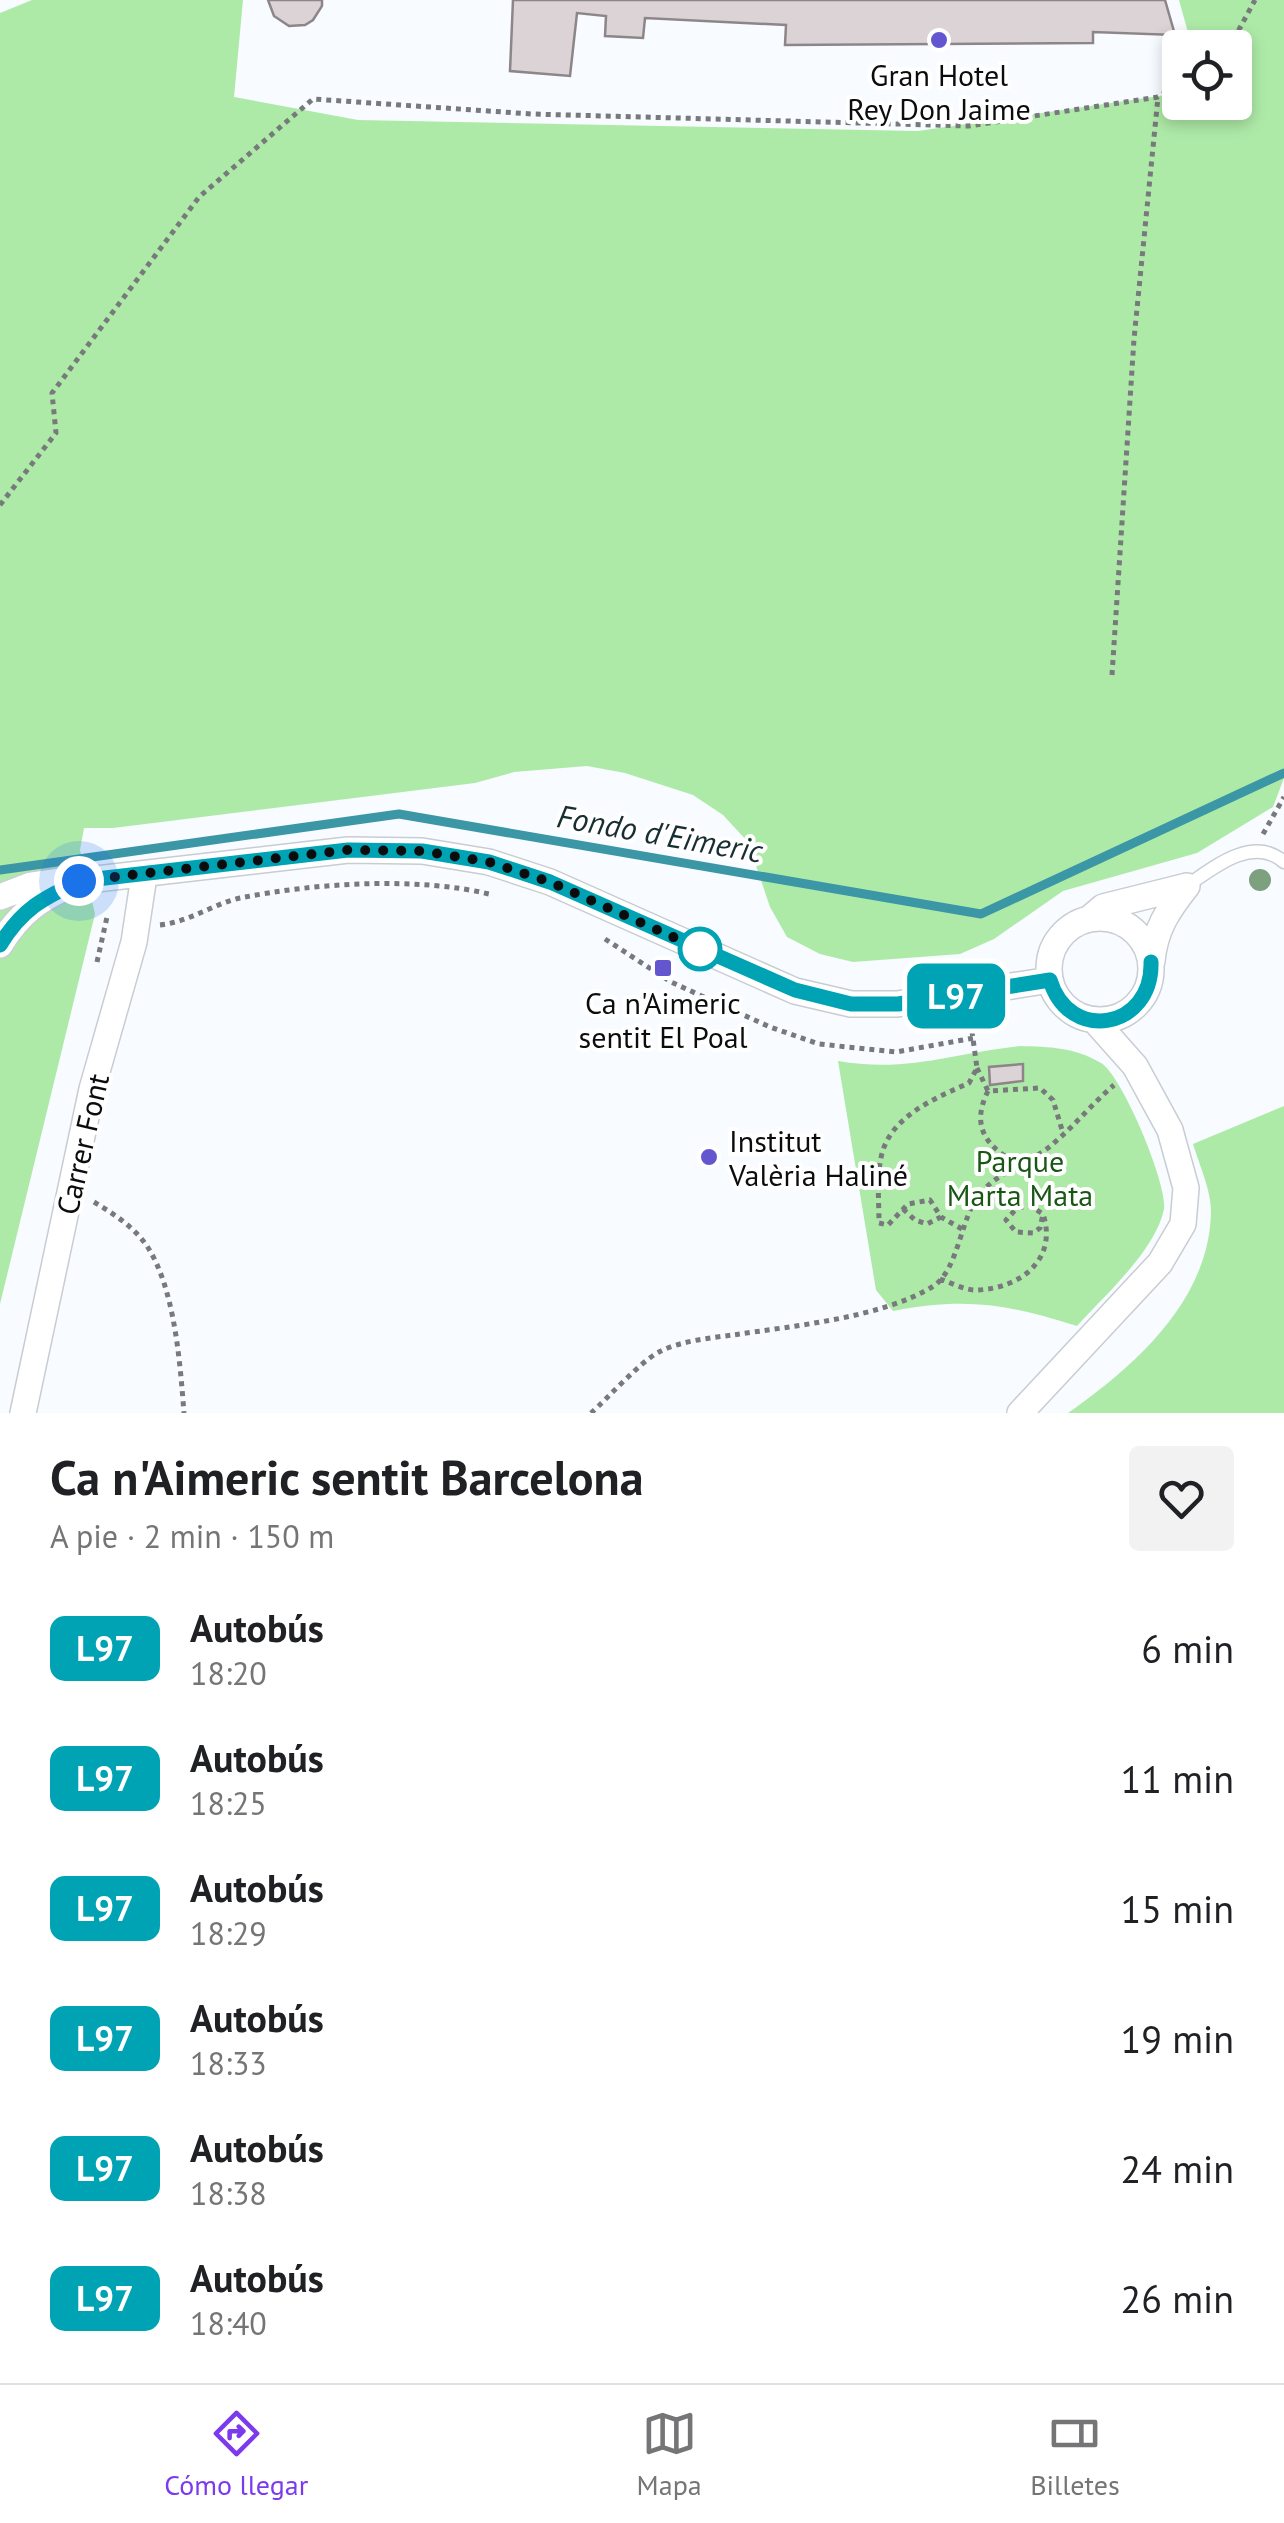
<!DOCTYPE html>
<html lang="es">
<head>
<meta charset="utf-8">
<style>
  body { margin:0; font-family:"PT Sans",sans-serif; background:#f2f2f2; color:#202124; height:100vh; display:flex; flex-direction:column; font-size:38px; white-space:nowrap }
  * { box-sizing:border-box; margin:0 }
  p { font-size:32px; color:#757577 }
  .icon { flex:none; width:55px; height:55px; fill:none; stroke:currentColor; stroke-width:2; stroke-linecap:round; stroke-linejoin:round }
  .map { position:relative; height:1413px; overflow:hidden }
  .side { display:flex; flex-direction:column; background:#fff; flex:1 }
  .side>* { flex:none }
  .badge { padding:0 20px; border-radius:15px; font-size:35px; line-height:65px }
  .fabs { position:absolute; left:1162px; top:30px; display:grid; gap:20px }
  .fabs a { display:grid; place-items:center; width:90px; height:90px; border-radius:10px; background:#fff; box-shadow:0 5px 15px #0003; font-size:50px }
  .you { position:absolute; width:50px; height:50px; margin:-25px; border:8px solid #fff; border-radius:50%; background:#1a73e8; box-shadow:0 0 0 15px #1a73e833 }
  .map>.badge { position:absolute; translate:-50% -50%; box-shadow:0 0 0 5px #fff }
  .round { display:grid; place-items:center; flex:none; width:105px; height:105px; border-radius:10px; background:#f2f2f2 }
  .overview { display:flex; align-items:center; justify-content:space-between; height:170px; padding:0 50px }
  h1 { font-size:48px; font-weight:600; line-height:75px }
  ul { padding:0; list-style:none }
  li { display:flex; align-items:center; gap:30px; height:130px; padding:0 50px }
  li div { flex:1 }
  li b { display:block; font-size:38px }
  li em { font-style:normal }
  li .badge { min-width:110px; font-weight:700; text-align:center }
  .menu { display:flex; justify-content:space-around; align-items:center; height:140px; border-top:2px solid #e0e0e0; background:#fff; font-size:28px; color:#757577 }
  .menu a { display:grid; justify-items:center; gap:5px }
  .menu .on { color:#7c3aed }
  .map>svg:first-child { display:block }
  .green { fill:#aeeaa7 }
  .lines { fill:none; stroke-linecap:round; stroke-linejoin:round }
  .stream { stroke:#3b97a5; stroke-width:9 }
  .building { fill:#dbd3d6; stroke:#8d8689; stroke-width:2.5 }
  .lane-casing { stroke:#c8cdd2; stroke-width:15 }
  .street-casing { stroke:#c8cdd2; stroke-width:28 }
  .path { stroke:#78797c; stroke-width:5; stroke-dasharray:5 5; stroke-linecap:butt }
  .lane { stroke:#fff; stroke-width:12 }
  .street { stroke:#fff; stroke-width:25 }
  .tree { fill:#7da17e }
  .line-casing { stroke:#fff; stroke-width:22 }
  .line { stroke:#00a3b4; stroke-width:15 }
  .walk { stroke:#0b0c0e; stroke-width:10; stroke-dasharray:0 18 }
  .poi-dot { fill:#6356cf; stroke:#fff; stroke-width:4 }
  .stop-dot { fill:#fff; stroke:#00a3b4; stroke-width:5 }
  .labels { text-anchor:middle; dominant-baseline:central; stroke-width:8; stroke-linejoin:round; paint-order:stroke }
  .poi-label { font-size:30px; fill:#0b0c0e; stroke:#fff }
  .street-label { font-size:30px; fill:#0b0c0e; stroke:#fff }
  .park-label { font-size:30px; fill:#195715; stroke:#fff }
  .water-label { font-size:32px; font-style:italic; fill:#182f32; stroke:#fff }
</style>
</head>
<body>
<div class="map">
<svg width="1284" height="1413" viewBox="0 0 1284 1413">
  <rect width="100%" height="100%" fill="#f8fbff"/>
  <path class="green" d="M32,0H243L234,97L358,120L918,131L1180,93V102H1235V48L1192,47L1179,0H1284V778L1273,807L1197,853L1063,891L994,939L960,954L853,962L820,954L787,937L770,907L748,842L723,815L693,795L625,773L587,766L514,772L475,783L113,828H84L80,850L95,914L0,1304V13Z
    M1020,1046C1050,1047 1074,1047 1101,1063C1122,1075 1168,1185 1164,1209C1156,1250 1104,1296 1077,1326C1008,1304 965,1297 893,1311L876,1290L838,1061C907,1073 954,1053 1020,1046Z
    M1284,1106V1413H1068C1135,1366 1210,1300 1211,1211C1211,1190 1199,1164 1193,1144Z"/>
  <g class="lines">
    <path class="stream" d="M0,870L399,814L981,914L1284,773"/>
  </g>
  <path class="building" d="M268,0H322V6L313,20L305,25L289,26L274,16Z
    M513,0H1165L1175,35L1093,32V43L785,45L786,25L645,18L643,38L605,36L606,16L577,13L570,76L510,71Z
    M1023,1064V1081L990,1085L989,1067Z"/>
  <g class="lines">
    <g class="lane-casing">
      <path id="lane" d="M1187,886C1214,867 1253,835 1284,862"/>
    </g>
    <g class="street-casing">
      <path id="street" d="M0,897L31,885L59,881
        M1049 969a51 51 0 1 1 102 0a51 51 0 1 1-102 0Z
        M1089,919L1103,907L1187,886
        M0,945C22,909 42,898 79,881L348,850L422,851L489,862L550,882L795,991L851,1004H897L1050,980
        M1152,961C1155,929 1168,910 1187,886
        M23,1413L92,1089L134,942L144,876
        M1020,1413L1160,1263L1183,1224L1186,1188L1170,1130L1135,1066L1095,1021"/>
    </g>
    <path class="path" d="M1229,48L1255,0
      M0,505L56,433L52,393L199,197L313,99L532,114L969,126L1158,97L1180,83
      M1112,675L1134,339L1158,97
      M1263,834L1284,797
      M160,925C189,922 213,904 240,898C315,883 419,876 493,895
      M605,939L671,982L770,1027L819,1044L896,1052L974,1038
      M97,962L107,917L110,918
      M977,1068L988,1091
      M1022,1166C989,1149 969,1129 988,1091L1040,1088L1053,1100L1063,1133
      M94,1202C114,1214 134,1227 147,1246C175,1289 180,1363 184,1413
      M903,1209L915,1220L927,1224L941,1217
      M962,1229L941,1217L930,1200L908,1204L888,1225L879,1223C879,1200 876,1172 883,1150C895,1114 938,1097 969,1083L977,1068L970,1017
      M940,1279C952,1283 966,1291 978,1290C1021,1288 1058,1259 1043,1214L1030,1206L1017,1208L1006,1220L1016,1232L1033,1233L1040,1228L1043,1214
      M591,1413C608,1398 641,1361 659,1352C680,1341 709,1338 733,1335C792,1326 881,1318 932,1287C959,1271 960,1217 980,1194C999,1170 1031,1164 1054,1143C1075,1125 1093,1103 1114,1085"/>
    <use href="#lane" class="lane"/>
    <use href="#street" class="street"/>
  </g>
  <circle class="tree" cx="1260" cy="880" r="11"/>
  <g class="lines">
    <g class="line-casing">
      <path id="line" d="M0,945C22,909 42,899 79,881L348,850L422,851L489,862L550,882L795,990L851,1004H898L1050,980C1069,1044 1153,1029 1151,962"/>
    </g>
    <use href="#line" class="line"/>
    <path class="walk" d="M79,881L348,850L422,851L489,862L550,882L700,949"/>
  </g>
  <g class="poi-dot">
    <circle cx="939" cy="40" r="10"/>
    <rect x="653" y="958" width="20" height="20" rx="5"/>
    <circle cx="709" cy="1157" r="10"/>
  </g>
  <circle class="stop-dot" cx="700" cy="949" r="20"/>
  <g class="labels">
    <g class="poi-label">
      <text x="939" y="74">Gran Hotel<tspan x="939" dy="34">Rey Don Jaime</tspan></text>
      <text x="663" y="1002">Ca n'Aimeric<tspan x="663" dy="34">sentit El Poal</tspan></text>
      <text x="729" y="1140" text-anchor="start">Institut<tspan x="729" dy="34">Valèria Haliné</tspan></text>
    </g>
    <g class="street-label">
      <text transform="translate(82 1144) rotate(-77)">Carrer Font</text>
    </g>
    <g class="park-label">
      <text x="1020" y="1160">Parque<tspan x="1020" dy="34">Marta Mata</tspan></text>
    </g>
    <g class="water-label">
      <text transform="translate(660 833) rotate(10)">Fondo d'Eimeric</text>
    </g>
  </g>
</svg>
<div class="fabs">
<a><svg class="icon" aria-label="locate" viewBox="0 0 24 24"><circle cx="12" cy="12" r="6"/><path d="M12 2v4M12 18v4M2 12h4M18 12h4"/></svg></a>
</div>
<div class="you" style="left:79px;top:881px"></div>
<b class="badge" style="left:956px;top:996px;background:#00a3b4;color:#fff">L97</b>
</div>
<section class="side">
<div class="overview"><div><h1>Ca n'Aimeric sentit Barcelona</h1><p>A pie · 2 min · 150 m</p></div><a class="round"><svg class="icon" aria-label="heart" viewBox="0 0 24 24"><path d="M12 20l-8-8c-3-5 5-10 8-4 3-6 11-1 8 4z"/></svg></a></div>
<ul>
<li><span class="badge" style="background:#00a3b4;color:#fff">L97</span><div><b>Autobús</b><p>18:20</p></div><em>6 min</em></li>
<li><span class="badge" style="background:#00a3b4;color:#fff">L97</span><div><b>Autobús</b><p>18:25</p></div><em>11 min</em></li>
<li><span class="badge" style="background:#00a3b4;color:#fff">L97</span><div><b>Autobús</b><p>18:29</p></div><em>15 min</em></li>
<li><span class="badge" style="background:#00a3b4;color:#fff">L97</span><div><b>Autobús</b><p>18:33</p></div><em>19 min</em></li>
<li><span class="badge" style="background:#00a3b4;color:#fff">L97</span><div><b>Autobús</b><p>18:38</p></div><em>24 min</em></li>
<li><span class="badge" style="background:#00a3b4;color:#fff">L97</span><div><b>Autobús</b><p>18:40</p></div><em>26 min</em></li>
</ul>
</section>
<nav class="menu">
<a class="on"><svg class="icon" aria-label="directions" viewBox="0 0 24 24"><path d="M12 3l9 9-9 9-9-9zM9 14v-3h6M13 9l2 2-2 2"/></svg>Cómo llegar</a>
<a><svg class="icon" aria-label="map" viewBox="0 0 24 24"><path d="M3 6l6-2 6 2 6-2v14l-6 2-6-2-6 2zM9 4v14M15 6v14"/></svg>Mapa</a>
<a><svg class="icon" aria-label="tickets" viewBox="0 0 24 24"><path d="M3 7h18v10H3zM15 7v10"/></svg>Billetes</a>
</nav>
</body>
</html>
